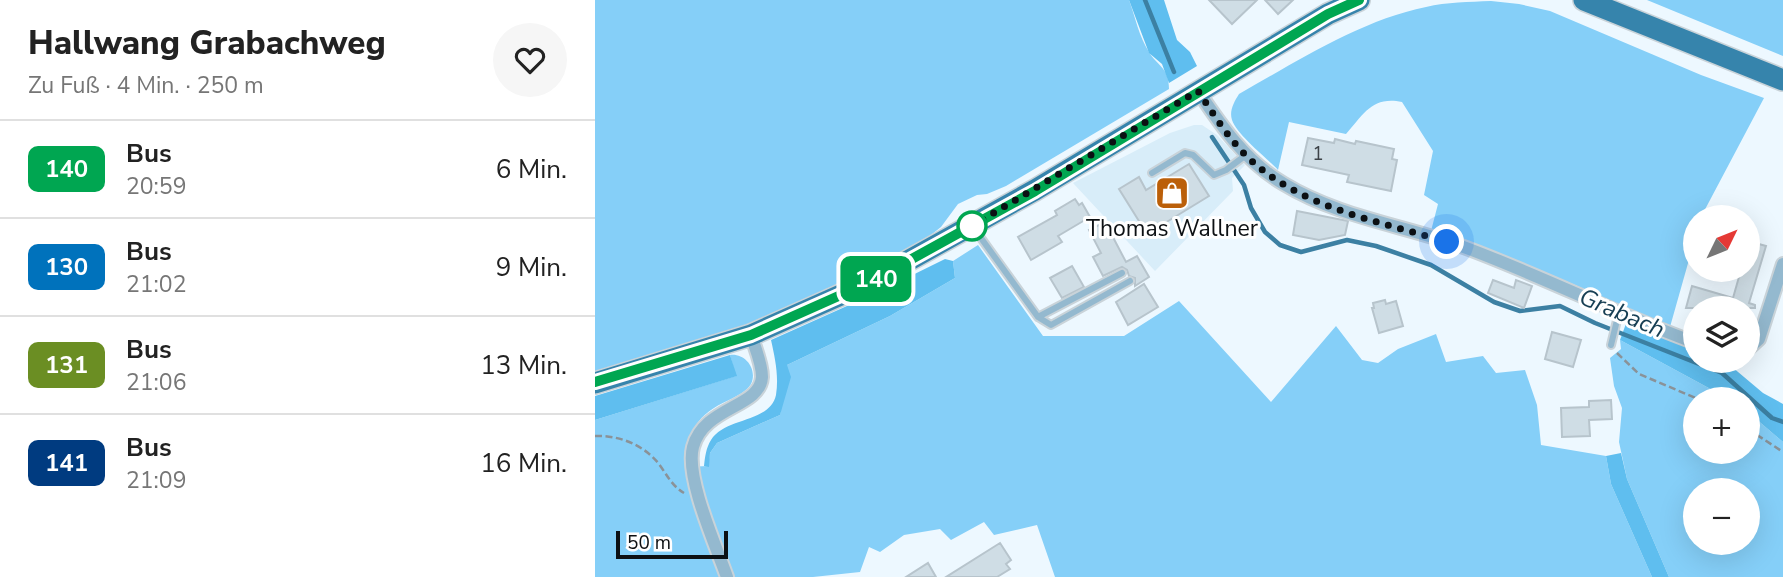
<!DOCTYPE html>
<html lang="de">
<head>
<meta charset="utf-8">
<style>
  body { margin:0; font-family:"Nunito Sans",sans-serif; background:#f6f6f6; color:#222; height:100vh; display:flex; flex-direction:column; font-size:26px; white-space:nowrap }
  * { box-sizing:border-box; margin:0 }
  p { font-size:23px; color:#767676 }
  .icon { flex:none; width:38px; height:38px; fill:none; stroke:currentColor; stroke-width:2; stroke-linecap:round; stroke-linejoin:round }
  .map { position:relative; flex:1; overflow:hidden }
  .details { display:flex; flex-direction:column; background:#fff; width:595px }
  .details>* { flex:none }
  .badge { padding:0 14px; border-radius:10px; font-size:24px; line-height:46px }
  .needle { width:46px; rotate:47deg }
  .tools { position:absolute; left:1088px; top:205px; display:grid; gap:14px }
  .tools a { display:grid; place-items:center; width:77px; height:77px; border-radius:50%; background:#fff; box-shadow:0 7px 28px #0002; font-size:35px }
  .scale { position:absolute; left:21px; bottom:18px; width:112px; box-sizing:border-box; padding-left:7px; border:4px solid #0c1013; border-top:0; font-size:19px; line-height:24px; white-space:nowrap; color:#0c1013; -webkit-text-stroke:5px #fff; paint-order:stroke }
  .you { position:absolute; width:35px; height:35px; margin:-18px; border:5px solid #fff; border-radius:50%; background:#1a73e8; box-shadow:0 0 0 10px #1a73e833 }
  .map>.badge { position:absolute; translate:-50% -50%; box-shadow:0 0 0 4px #fff }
  .round { display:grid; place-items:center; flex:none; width:74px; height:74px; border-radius:37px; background:#f6f6f6 }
  .overview { display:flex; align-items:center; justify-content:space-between; height:119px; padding:0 28px }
  h1 { font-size:33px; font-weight:800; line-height:52px }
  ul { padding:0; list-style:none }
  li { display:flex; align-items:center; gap:21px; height:98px; padding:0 28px; border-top:2px solid #e0e0e0 }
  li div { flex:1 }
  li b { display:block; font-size:26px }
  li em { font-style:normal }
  li .badge { min-width:77px; font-weight:700; text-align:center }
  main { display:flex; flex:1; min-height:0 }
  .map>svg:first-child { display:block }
  .built { fill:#d8edf9 }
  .green { fill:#85cff8; fill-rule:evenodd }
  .forest { fill:#5fbeef }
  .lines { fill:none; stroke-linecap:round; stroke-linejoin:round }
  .stream { stroke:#3c80a3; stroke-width:4.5 }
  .building { fill:#cfdde5; stroke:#b7c4cc; stroke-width:2 }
  .service-casing { stroke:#c9d3d9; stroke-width:10 }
  .minor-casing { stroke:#c9d3d9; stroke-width:16 }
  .primary-casing { stroke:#c9d3d9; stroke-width:24 }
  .path { stroke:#8a9298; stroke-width:2.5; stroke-dasharray:7 3.5; stroke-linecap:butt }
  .service { stroke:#94b9cf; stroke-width:6 }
  .minor { stroke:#94b9cf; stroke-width:12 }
  .primary { stroke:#3684ac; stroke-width:21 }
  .line-casing { stroke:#fff; stroke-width:16 }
  .line { stroke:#00a651; stroke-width:10 }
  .walk { stroke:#0c1013; stroke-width:7; stroke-dasharray:0 12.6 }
  .stop-dot { fill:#fff; stroke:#00a651; stroke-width:3.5 }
  .labels { text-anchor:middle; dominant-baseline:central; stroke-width:6; stroke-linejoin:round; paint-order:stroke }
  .number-label { font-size:19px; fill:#3d4348 }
  .poi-label { font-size:23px; fill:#0c1013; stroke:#fff }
  .water-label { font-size:24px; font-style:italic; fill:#163e53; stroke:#fff }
</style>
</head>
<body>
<main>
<section class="details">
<div class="overview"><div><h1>Hallwang Grabachweg</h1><p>Zu Fuß · 4 Min. · 250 m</p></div><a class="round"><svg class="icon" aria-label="heart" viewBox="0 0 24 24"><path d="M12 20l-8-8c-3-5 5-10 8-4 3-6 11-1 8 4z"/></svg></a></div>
<ul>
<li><span class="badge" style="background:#00a651;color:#fff">140</span><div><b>Bus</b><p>20:59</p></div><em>6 Min.</em></li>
<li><span class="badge" style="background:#0072bc;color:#fff">130</span><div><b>Bus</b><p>21:02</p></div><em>9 Min.</em></li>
<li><span class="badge" style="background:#6b8e23;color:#fff">131</span><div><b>Bus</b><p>21:06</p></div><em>13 Min.</em></li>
<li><span class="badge" style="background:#003b80;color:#fff">141</span><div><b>Bus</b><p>21:09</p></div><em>16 Min.</em></li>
</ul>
</section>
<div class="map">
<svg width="1188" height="577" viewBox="0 0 1188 577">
  <rect width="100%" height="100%" fill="#edf8ff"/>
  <path class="built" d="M599,125H607L622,135L650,165L637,178L638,191L560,271L478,183L575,133Z"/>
  <path class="green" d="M0,0H534C540,16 544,37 554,52C562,66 574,67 574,89L411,186L392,194L382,195L363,204L346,227L322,246L277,273L148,329L0,373Z
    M1052,0H1188V56Z
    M896,1L924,4L955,11L1106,75L1169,98L1106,217H1101V235L1075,327C997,292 918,256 836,231L843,204L829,195L838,151L807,102C777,96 769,114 751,134L694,122L683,170C672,158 642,135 637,120C634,111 639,102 644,94C701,62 766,20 831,7C852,2 874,2 896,1Z
    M383,245L448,336H529L584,301L676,402L741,326L767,360L783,363L803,349L841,334L851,362L888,356L901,373L930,370L942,405L946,445L1011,456L1016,484L1057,577H460L442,525L399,535L389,522L356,540L345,529L309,535L285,552L274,547L265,572L218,577H0V420L141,376L135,355C150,353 163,369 156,384C152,391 142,396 134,400C102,414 92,432 90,467L113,466L115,453L122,443L185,415L192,365L295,316L360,278L358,261Z
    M1025,340L1134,399H1101V452H1153V412L1188,442V577H1074L1032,479L1024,442L1027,408L1019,386L1015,358L1026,349ZM1101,490H1153V542H1101Z"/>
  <path class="forest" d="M534,0H569L582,40L595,52L602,66L574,83L567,64L554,53Z
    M350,259L358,261L360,278L295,316L192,365L196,377L185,415L122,443L115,453L114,467L109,466C110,457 111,448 116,440C130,417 175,423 181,395C184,376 180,358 176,340L281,293Z
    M1036,310L1075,327L1101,343V360L1130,361L1168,393L1188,404V442L1153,412V399H1134L1025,340Z
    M135,355L142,376L0,420V396Z
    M1026,453L1032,479L1074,577H1057L1016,484L1011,456Z"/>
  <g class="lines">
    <path class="stream" d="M550,0L579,72
      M617,137L649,185L656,208L670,232L685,245L706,252L752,240L781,246L836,265L899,302L925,311L965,306L1000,323L1127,373L1177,418L1188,422"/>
  </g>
  <path class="building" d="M614,0H662L637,24Z
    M670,0H698L683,14Z
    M713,138L739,143L740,139L760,144L761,141L799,149L797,159L802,160L796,191L752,182L754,175L707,165Z
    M594,164L614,196L552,234L524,189L544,177L551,190Z
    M480,199L484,205L487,203L495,217L463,236L467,242L436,260L423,237L462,215L460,211Z
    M702,211L753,221L750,235L724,240L698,235Z
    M510,222L531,262L542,256L554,277L540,286V278L534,276L532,270L527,267L508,276L498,257L506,253L494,230Z
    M1153,241L1171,246L1154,303L1160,305V308H1091L1097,286L1138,298L1146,270H1153Z
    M477,266L489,287L467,298L455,278Z
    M898,280L919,288L921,280L937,286L929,308L893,293Z
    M549,284L563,307L533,325L521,302Z
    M790,300L791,304L801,301L808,326L784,333L777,308H779L778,303Z
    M957,332L986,340L978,367L950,359Z
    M1016,400L1017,419L994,420L995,436L967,437L966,408L994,407V401Z
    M405,543L416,560L411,564L415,569L402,577H351Z
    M333,563L341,577H311Z"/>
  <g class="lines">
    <g class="service-casing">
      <path id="service" d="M557,173L590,153L598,155L619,175L631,170L651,155
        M378,227L443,317L527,273
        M443,317L456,325L535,281
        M1016,345L1024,312"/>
    </g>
    <g class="minor-casing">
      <path id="minor" d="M603,91C627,127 651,162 689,184C745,218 813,226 874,249C951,278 1024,315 1101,343
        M1153,349L1164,339L1188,264
        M132,577C121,546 90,477 98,447C109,406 165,408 167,377C167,363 160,348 156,335"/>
    </g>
    <g class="primary-casing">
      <path id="primary" d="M989,0L1188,80
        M0,383L156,335L275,282L440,190L733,14L764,0"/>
    </g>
    <path class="path" d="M1022,353L1044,374L1103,399
      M1153,429L1188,452
      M0,436C24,435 49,445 64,464C72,475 77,486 89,493"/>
    <use href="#service" class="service"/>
    <use href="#minor" class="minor"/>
    <use href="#primary" class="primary"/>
  </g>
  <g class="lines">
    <g class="line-casing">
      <path id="line" d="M0,382L156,335L275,282L440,191L733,14L764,0"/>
    </g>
    <use href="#line" class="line"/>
    <path class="walk" d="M377,226L603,91C620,116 636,143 659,163C711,209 787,222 852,242"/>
  </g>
  <defs>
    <g id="shop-square" transform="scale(1.75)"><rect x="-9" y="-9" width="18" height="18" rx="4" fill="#bb5f09" stroke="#fff"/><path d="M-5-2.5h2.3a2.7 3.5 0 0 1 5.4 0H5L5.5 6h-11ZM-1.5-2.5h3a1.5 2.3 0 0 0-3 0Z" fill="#fff"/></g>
  </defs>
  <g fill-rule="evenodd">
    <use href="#shop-square" x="577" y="193"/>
  </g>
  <circle class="stop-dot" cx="377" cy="226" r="14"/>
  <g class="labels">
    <g class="number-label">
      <text x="723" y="154">1</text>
    </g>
    <g class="poi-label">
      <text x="577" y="228">Thomas Wallner</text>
    </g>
    <g class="water-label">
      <text transform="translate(1027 313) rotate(23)">Grabach</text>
    </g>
  </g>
</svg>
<div class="tools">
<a><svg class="needle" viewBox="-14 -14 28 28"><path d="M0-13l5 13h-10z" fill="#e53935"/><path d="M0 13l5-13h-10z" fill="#767676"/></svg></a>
<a><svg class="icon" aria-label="layers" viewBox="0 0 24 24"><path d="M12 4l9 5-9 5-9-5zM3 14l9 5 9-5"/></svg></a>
<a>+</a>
<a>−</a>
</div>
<div class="scale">50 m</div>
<div class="you" style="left:852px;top:242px"></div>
<b class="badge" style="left:281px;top:279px;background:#00a651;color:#fff">140</b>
</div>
</main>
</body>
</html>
